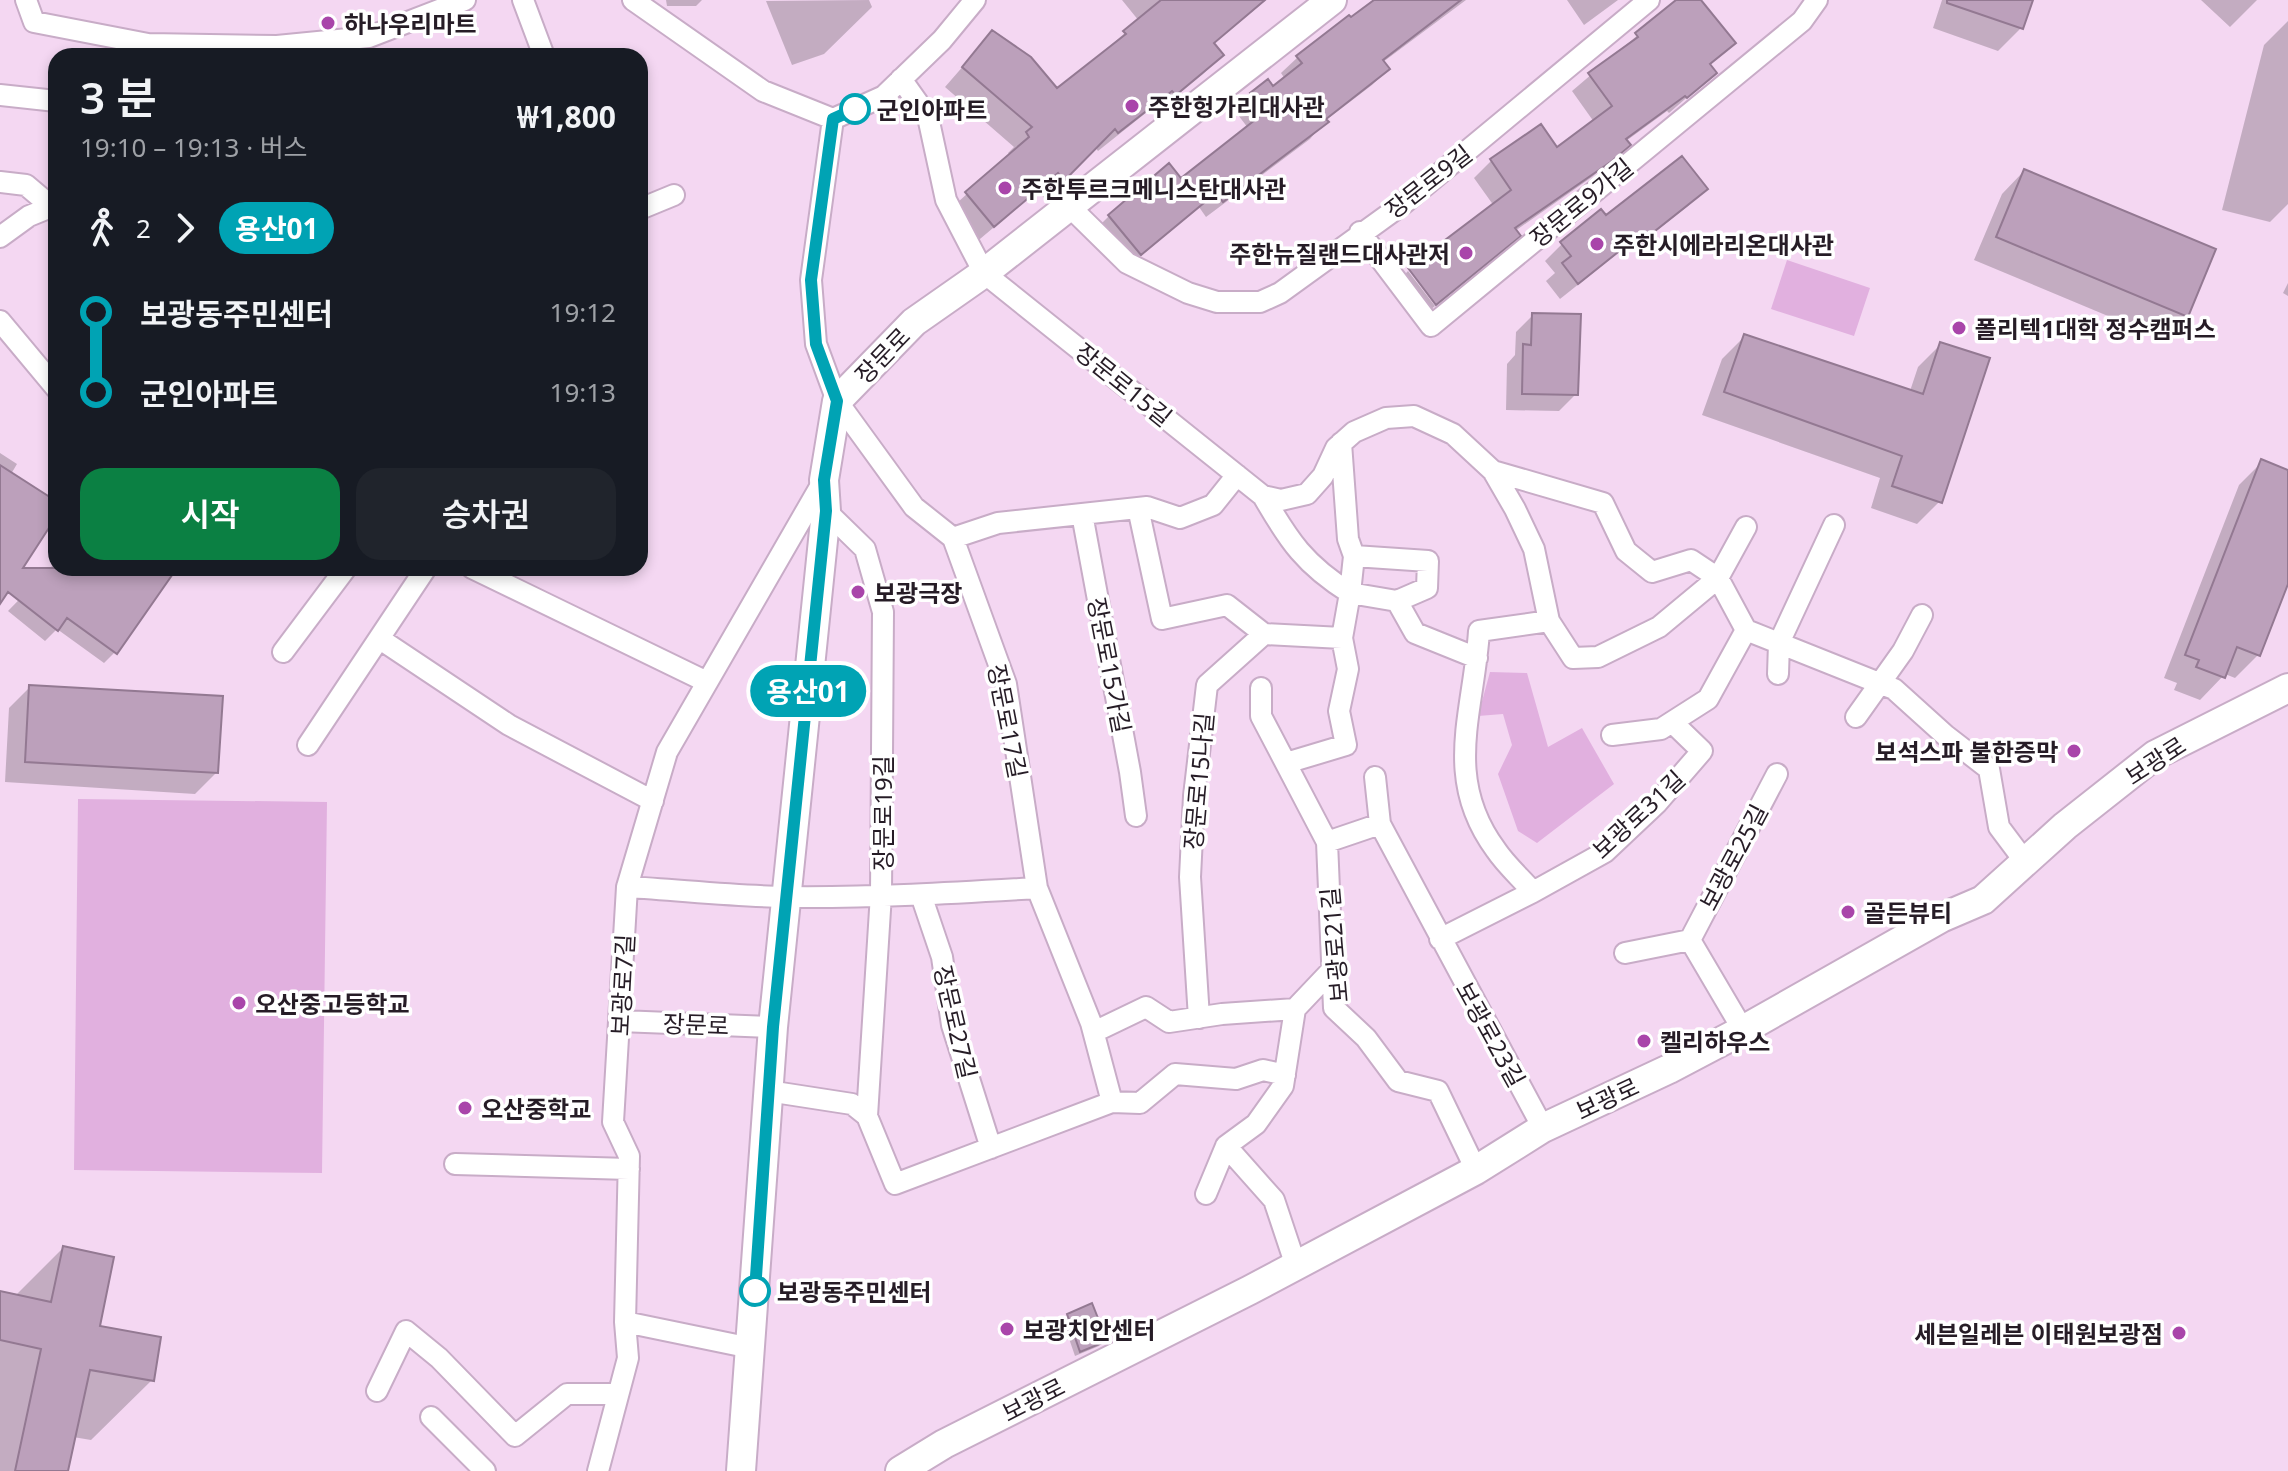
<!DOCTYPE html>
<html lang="ko">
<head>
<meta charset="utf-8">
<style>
  body { margin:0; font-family:"Noto Sans","Noto Sans KR",sans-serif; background:#20242c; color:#f1f3f6; height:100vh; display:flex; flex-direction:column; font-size:30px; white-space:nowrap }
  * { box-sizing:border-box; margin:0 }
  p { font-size:26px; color:#9ea1a6 }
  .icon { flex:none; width:44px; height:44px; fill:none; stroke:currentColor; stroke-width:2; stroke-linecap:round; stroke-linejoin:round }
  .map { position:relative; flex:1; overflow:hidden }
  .panel { position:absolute; left:48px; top:48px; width:600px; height:528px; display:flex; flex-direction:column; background:#171b24; border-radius:24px; box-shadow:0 4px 12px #0003 }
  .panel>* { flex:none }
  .badge { padding:0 16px; border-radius:26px; font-size:28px; line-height:52px }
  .map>.badge { position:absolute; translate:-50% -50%; box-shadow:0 0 0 4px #fff }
  .legs { display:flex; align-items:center; gap:12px; height:88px; padding:0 32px; font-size:26px }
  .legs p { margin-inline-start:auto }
  .head { display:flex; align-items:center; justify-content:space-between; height:136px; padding:0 32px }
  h1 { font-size:44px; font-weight:600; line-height:60px }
  .cta { display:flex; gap:16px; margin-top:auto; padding:16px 32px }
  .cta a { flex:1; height:92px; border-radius:24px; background:#0b8043; color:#fff; font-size:32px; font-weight:600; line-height:92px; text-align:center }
  .cta a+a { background:#20242c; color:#f1f3f6 }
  ul { padding:0 32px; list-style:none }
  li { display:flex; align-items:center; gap:28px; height:80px; font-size:30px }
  li i { display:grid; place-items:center; width:12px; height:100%; margin:0 10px; background:currentColor }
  li i::after { content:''; width:20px; height:20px; margin:-10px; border:6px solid; border-radius:50%; background:#171b24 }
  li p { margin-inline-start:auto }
  li:first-child i { background:linear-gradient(#0000 50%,currentColor 0) }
  li:last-child i { background:linear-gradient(currentColor 50%,#0000 0) }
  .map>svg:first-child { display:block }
  .green { fill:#e1b0df }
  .shadow { fill:#0003 }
  .building { fill:#bca0bb; stroke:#937992; stroke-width:2 }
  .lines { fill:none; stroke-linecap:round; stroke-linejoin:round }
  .street-casing { stroke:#c8acc7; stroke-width:24 }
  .secondary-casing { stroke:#c8acc7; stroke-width:32 }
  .street { stroke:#fff; stroke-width:20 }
  .secondary { stroke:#fff; stroke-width:28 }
  .line-1-casing { stroke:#fff; stroke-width:18 }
  .line-1 { stroke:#00a3b4; stroke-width:12 }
  .poi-dot { fill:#a945aa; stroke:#fff; stroke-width:3 }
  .stop-1-dot { fill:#fff; stroke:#00a3b4; stroke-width:4 }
  .labels { text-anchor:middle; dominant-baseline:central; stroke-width:7; stroke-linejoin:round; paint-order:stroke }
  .poi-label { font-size:24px; font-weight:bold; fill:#261c26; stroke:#fff; text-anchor:start }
  .stop-label { font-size:24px; font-weight:bold; fill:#261c26; stroke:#fff; text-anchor:start }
  .street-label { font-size:24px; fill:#261c26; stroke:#fff }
</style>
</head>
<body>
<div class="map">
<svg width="2288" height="1471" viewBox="0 0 2288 1471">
  <rect width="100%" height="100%" fill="#f4d7f2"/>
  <path class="green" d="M1787,260L1870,288L1854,336L1771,309Z
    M1490,672L1527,673L1548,747L1582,728L1614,784L1537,843L1518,831L1498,774L1512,745L1503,714L1478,716Z
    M78,799L327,802L322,1173L74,1170Z"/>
  <path class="shadow" d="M666,0H702L696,6H667Z
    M869,0L872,7L824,54L792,65L766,1Z
    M1122,0H1266L1213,44L1222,55L1203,74L1156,113L1152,108L1098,151L1095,147L1044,198L1038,190L974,244L947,212L1010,155L1008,153L1014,147L945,87L992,33L1057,91L1139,21Z
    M1375,0H1466L1383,62L1388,69L1372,85L1325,121L1310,139L1206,217L1199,207L1124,270L1093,232L1109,216L1180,180L1248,128L1235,111L1252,94L1272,89L1285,79L1281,73L1298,57Z
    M1567,0H1618L1584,25Z
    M1679,0H1698L1733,43L1709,66L1715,73L1669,113L1667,111L1626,141L1628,145L1592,177L1515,231L1518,235L1501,252L1438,304L1411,269L1494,206L1474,178L1491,161L1557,150L1594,122L1572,91Z
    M1942,0H2031L2021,28L1998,51L1933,28Z
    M2201,0H2257L2230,27Z
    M2288,21V204L2270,222L2222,210L2264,45Z
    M2024,171L2186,316L2163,339L1974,260L2002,194Z
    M1705,189L1688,206L1623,257L1619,252L1560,299L1546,281L1555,273L1545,261L1562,244L1606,218Z
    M1408,271L1435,306L1418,320L1393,287Z
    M2288,283V296L2283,293Z
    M1533,315L1576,394L1559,411L1506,410L1507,364L1515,355L1516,332Z
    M1745,336L1910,391L1918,367L1941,344L1940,501L1917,524L1871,508L1880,478L1702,415L1722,359Z
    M0,453L17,464L11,474L56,504V513L0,600Z
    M2262,462L2288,472V584L2258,655L2235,678L2225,674L2200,700L2174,690L2177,683L2164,678L2239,485Z
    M56,562V568H174L115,652L104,663L57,629L45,641L8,611Z
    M30,687L216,773L195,794L5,782L9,708Z
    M63,1248L98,1327L152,1380L91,1440L73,1437L66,1471H0V1293L15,1296Z
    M1068,1316L1104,1341L1099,1346L1075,1356L1063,1321Z"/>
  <path class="building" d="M1161,0H1265L1214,43L1224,55L1176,95L1172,91L1118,133L1115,129L1064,181L1058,173L994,227L965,192L1029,137L1026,132L1032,127L962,67L992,30L1031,57L1057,88L1126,34L1123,31Z
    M1374,0H1461L1383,60L1390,69L1326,119L1329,122L1223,202L1216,193L1141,255L1108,215L1169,163L1181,178L1265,112L1250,93L1268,79L1273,86L1302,63L1296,56L1349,15L1351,17Z
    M1676,0H1701L1736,43L1710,64L1717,73L1687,98L1685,96L1626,139L1631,145L1612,161L1515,228L1521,236L1436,305L1408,268L1511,190L1490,159L1541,124L1557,147L1612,106L1588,73L1638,37L1635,33Z
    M1947,0H2033L2023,29L1947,3Z
    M1682,156L1708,189L1641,242L1637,237L1578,284L1562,263L1571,256L1560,242L1601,209L1606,215Z
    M2024,169L2216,249L2188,317L1996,237Z
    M1532,313L1581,314L1578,395L1522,394L1523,344L1531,345Z
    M1744,334L1923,394L1940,342L1990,358L1942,503L1892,486L1902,456L1724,392Z
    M2261,459L2288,470V584L2260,656L2237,647L2225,678L2196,667L2199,660L2185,655Z
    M0,465L56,501V517L23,568H177L117,654L67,618L58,631L8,592L0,604Z
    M29,685L223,696L218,773L25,762Z
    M63,1246L114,1257L100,1326L161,1337L154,1381L90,1370L68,1471H15L41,1349L0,1340V1291L51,1302Z
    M1092,1303L1107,1341L1080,1352L1067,1314Z"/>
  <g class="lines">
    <g class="street-casing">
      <path id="street" d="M26,0L34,22L148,44L277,46L369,37L465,0
        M523,0L544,56
        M633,0L763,91L833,119
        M975,0L942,40L884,96L833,119L811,280L816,344L837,401L914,507L953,538L1006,684L1037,888L1091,1023L1112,1102
        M901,79L928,117L946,200L984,273L1263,496C1289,541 1305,565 1350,593L1342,638L1264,634L1207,685L1194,796L1190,877L1199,1018
        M0,95L56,101
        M0,182L26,185L52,207
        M1069,206L1127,263L1188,293L1217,302H1260L1280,293L1403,204L1649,0
        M640,209L674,195
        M1360,232L1431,326L1802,21L1817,0
        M0,237L29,216L56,205
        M0,321L56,388
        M1341,443L1348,539L1354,556L1350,593L1397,601L1427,588L1428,561L1354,556
        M1493,471L1603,503L1626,551L1652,572L1691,560L1718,578L1746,630L1894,689L1945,735L1989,769L1999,827L2026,863
        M1263,496L1281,500L1307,494L1323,476L1336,448L1354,432L1386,418L1414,416L1453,434L1493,471L1515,509L1534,549L1549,621L1573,658L1598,657L1659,627L1718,578L1746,527
        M1138,508L1162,619L1227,605L1264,634
        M826,511L865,549L883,612L881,894L867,1116
        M1082,514L1130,772L1136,816
        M953,538L998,523L1147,507L1180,518L1213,505L1237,475
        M472,568L707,682
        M1397,601L1415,633L1477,658
        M380,639L509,725L653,801
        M283,652L346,568
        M1778,674L1779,643L1834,525
        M1261,688V716L1327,842L1334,1008L1366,1038L1398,1081L1438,1091L1476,1170
        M1856,717L1903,651L1922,615
        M1612,735L1661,729L1708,699L1746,630
        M308,745L426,568
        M1286,763L1346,745L1339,711L1348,669L1342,638
        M1375,777L1380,824L1543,1128
        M1327,842L1380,824
        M627,887C680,890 733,896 786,897C869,898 954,893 1037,888
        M1533,892L1605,852L1657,803L1702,751L1672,722
        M921,895L942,957L952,1025L991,1148
        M1440,939L1533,892C1521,878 1506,865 1496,850C1442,777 1474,712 1479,631L1549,621
        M1625,953L1690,940
        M620,1021L773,1027
        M1743,1030L1690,940L1777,774
        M1094,1032L1146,1007L1169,1022L1222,1014L1295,1009
        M768,1091L852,1104L867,1116L895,1184L1112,1102L1140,1103L1175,1074L1236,1079L1263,1070L1285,1075
        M1226,1146L1274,1200L1296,1266
        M455,1164L629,1169
        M1206,1194L1226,1146L1256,1124L1283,1086L1295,1009L1332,970
        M625,1322L751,1348
        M377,1391L406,1331L439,1358L515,1436L567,1394H618
        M431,1417L485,1471
        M598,1471L628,1358L625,1322L629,1156L613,1122L627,887L667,752L824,480"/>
    </g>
    <g class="secondary-casing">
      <path id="secondary" d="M741,1471L773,1027L826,511L824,480L837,401L914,322L984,273L1332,0
        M900,1471L944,1444L1250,1290L1476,1170L1543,1128L1669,1069L1743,1030L1941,918L1983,900L2065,826L2155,755L2288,688"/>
    </g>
    <use href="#street" class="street"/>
    <use href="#secondary" class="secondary"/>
  </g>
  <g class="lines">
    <g class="line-1-casing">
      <path id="line-1" d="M755,1291L773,1027L826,511L824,480L837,401L816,344L811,280L833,119L855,109"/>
    </g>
    <use href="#line-1" class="line-1"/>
  </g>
  <g class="poi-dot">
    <circle cx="328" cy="23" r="8"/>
    <circle cx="1132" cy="106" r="8"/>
    <circle cx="1005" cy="188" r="8"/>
    <circle cx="1597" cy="244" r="8"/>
    <circle cx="1466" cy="253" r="8"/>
    <circle cx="1959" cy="328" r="8"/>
    <circle cx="858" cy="592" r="8"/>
    <circle cx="2074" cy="751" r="8"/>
    <circle cx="1848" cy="912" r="8"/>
    <circle cx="239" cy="1003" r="8"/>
    <circle cx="1644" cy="1041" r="8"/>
    <circle cx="465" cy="1108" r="8"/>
    <circle cx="1007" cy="1329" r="8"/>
    <circle cx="2179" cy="1333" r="8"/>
  </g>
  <g class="stop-1-dot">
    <circle cx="855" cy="109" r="14"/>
    <circle cx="755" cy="1291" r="14"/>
  </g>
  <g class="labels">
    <g class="poi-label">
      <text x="344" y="23">하나우리마트</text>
      <text x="1148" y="106">주한헝가리대사관</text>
      <text x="1021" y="188">주한투르크메니스탄대사관</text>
      <text x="1613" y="244">주한시에라리온대사관</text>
      <text x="1450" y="253" text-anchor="end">주한뉴질랜드대사관저</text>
      <text x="1975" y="328">폴리텍1대학 정수캠퍼스</text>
      <text x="874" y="592">보광극장</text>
      <text x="2058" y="751" text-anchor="end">보석스파 불한증막</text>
      <text x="1864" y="912">골든뷰티</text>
      <text x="255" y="1003">오산중고등학교</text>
      <text x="1660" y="1041">켈리하우스</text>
      <text x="481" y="1108">오산중학교</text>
      <text x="1023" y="1329">보광치안센터</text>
      <text x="2163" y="1333" text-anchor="end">세븐일레븐 이태원보광점</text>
    </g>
    <g class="stop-label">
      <text x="877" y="109">군인아파트</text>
      <text x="777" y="1291">보광동주민센터</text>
    </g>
    <g class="street-label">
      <text transform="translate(1428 181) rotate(-38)">장문로9길</text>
      <text transform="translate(1581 202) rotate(-39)">장문로9가길</text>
      <text transform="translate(882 355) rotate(-46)">장문로</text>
      <text transform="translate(1124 384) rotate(39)">장문로15길</text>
      <text transform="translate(1110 665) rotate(79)">장문로15가길</text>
      <text transform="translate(1008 721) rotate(79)">장문로17길</text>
      <text transform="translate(2155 760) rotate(-33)">보광로</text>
      <text transform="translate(1198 781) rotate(-85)">장문로15나길</text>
      <text transform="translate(882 813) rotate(-90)">장문로19길</text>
      <text transform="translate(1638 814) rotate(-43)">보광로31길</text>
      <text transform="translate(1733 857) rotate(-62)">보광로25길</text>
      <text transform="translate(1334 945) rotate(-95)">보광로21길</text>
      <text transform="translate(622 985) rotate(-87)">보광로7길</text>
      <text transform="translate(956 1022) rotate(77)">장문로27길</text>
      <text transform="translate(696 1024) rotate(2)">장문로</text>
      <text transform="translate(1491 1034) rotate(61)">보광로23길</text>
      <text transform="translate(1607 1098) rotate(-25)">보광로</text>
      <text transform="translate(1033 1399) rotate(-27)">보광로</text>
    </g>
  </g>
</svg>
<b class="badge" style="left:808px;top:691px;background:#00a3b4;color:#fff">용산01</b>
<section class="panel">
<div class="head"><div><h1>3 분</h1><p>19:10 – 19:13 · 버스</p></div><b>₩1,800</b></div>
<div class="legs"><svg class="icon" aria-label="walk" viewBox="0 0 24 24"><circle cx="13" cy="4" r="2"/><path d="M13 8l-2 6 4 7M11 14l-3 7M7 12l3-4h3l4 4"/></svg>2<svg class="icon" aria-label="forward" viewBox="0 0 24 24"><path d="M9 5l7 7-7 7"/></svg><b class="badge" style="background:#00a3b4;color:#fff">용산01</b></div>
<ul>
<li><i style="color:#00a3b4"></i><b>보광동주민센터</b><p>19:12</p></li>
<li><i style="color:#00a3b4"></i><b>군인아파트</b><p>19:13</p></li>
</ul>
<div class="cta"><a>시작</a><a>승차권</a></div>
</section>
</div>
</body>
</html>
